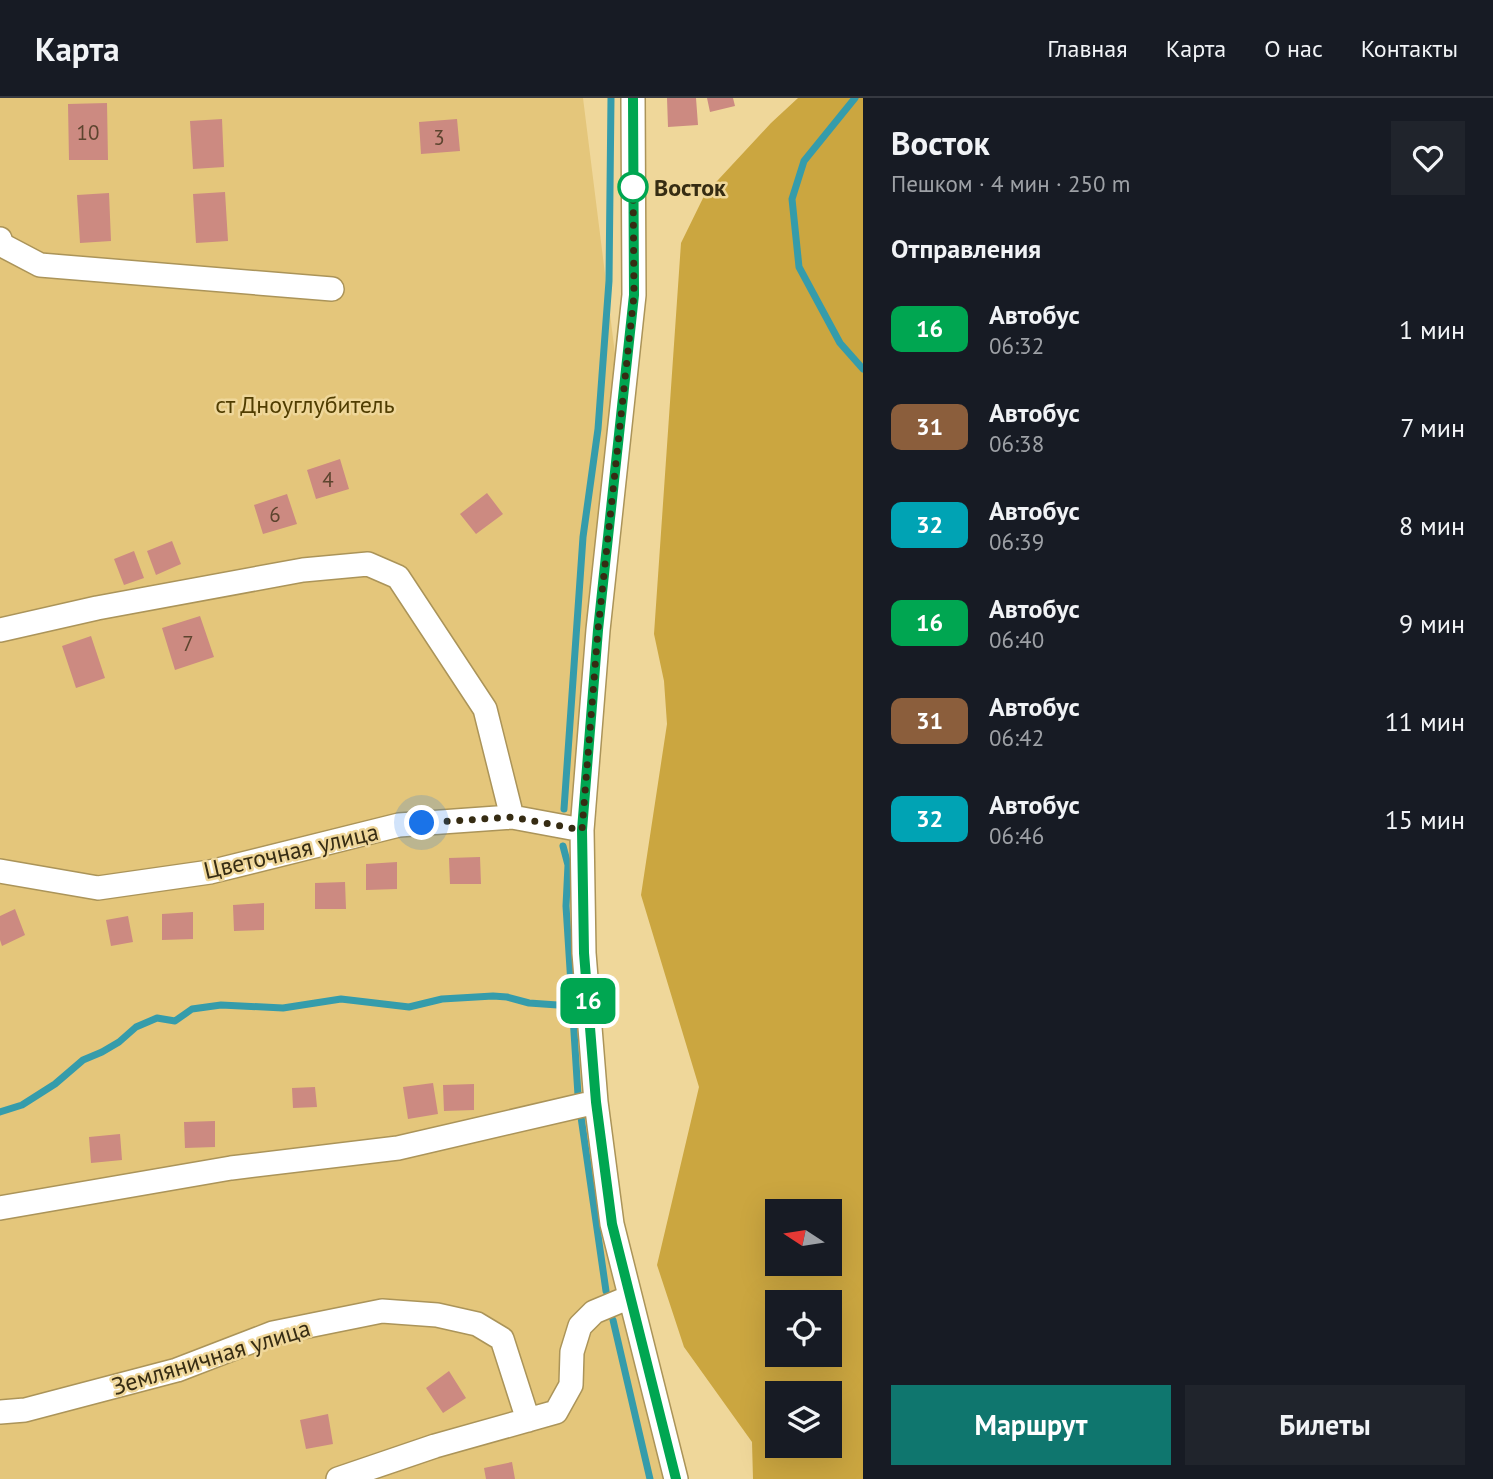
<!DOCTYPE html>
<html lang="ru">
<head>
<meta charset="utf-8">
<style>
  body { margin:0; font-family:"PT Sans",sans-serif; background:#20242c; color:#f1f3f6; height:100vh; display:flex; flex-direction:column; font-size:26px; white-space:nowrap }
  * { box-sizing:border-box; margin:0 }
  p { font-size:23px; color:#9ea1a6 }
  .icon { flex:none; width:38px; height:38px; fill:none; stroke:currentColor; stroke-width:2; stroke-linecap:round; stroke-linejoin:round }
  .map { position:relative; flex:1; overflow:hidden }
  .side { display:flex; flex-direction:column; background:#171b24; width:630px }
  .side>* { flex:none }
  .badge { padding:0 14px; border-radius:10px; font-size:24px; line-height:46px }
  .needle { width:46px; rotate:282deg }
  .controls { position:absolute; left:765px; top:1101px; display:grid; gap:14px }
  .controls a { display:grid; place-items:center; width:77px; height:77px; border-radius:0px; background:#171b24; box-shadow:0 7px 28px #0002; font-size:35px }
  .you { position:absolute; width:35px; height:35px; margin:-18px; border:5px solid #fff; border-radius:50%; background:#1a73e8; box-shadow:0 0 0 10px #1a73e833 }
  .map>.badge { position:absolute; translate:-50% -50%; box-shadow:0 0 0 4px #fff }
  h2 { padding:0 28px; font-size:26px; line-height:63px }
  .round { display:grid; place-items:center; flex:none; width:74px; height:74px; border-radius:0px; background:#20242c }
  .head { display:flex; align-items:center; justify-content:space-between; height:119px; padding:0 28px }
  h1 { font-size:33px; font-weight:800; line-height:52px }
  .action { display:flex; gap:14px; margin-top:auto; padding:14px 28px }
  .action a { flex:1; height:80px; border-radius:0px; background:#0f766e; color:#fff; font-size:28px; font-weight:800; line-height:80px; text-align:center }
  .action a+a { background:#20242c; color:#f1f3f6 }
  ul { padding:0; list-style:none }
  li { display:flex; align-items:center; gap:21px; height:98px; padding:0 28px }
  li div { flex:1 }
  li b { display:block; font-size:26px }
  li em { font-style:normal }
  li .badge { min-width:77px; font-weight:700; text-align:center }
  header { display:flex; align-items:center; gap:42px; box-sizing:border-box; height:98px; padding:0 35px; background:#171b24; border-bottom:2px solid #363941 }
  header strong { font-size:33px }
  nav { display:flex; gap:38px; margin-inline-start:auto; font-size:24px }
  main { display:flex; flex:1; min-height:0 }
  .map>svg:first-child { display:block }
  .green { fill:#e4c67b }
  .forest { fill:#cba640; fill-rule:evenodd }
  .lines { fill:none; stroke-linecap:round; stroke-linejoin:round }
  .stream { stroke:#359cab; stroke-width:7 }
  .building { fill:#cc8a81 }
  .minor-casing { stroke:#ab9459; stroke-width:26 }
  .minor { stroke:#fff; stroke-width:23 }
  .line-casing { stroke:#fff; stroke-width:16 }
  .line { stroke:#00a651; stroke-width:10 }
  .walk { stroke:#362c13; stroke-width:7; stroke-dasharray:0 12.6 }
  .stop-dot { fill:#fff; stroke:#00a651; stroke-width:3.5 }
  .labels { text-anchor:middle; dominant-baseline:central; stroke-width:5; stroke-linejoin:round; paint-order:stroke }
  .number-label { font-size:21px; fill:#5c442e }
  .stop-label { font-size:24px; font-weight:bold; fill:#362c13; stroke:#efd79a; text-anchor:start }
  .park-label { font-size:24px; fill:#503d01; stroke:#efd79a }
  .street-label { font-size:24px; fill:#362c13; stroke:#efd79a }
</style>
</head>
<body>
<header>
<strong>Карта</strong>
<nav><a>Главная</a><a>Карта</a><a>О нас</a><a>Контакты</a></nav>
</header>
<main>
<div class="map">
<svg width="863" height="1381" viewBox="0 0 863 1381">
  <rect width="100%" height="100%" fill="#efd79a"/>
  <path class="green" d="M0,0H583L615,256L575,730L603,1108L672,1381H0Z"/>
  <path class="forest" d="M798,0H863V1381H753L752,1344L684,1249L657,1167L699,989L641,797L667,626L664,583L654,536L681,145L705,96L771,25ZM777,1113H830V1166H777ZM777,1204H830V1256H777ZM777,1295H830V1348H777Z"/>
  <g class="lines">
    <path class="stream" d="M855,0L804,63L792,101L799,169L840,245L863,271
      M564,711L583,439L598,331L609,183L611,0
      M563,748L568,767L566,808L578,997
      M0,1014L22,1007L55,986L83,962L102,954L119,944L136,929L157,920L175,923L192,911L221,907L283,910L341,901L409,909L442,901L493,898L507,899L529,905L572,908
      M581,1019L606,1193
      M613,1222L650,1381"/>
  </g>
  <path class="building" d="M667,0H696L698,27L668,29Z
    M707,0H733L735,8L710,14Z
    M107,5L108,62H69L68,6Z
    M222,21L224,69L193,71L190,23Z
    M457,21L460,53L421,56L419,24Z
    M225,94L228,143L196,145L193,96Z
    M109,95L111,143L80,145L77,97Z
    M340,361L349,391L316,401L307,372Z
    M487,395L503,416L476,436L460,416Z
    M287,396L297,426L263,436L254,407Z
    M172,443L181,466L156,477L147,453Z
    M134,453L144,480L124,487L114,461Z
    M200,518L214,559L175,572L162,530Z
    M91,538L105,580L76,590L62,548Z
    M480,759L481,786H450L449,760Z
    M397,764V791L366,792V766Z
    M345,784L346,811H315V785Z
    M264,805V832L234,833L233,807Z
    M15,811L25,837L2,848L0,842V818Z
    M193,814V841L162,842V816Z
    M128,818L133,844L111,848L106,822Z
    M433,985L438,1016L408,1021L403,989Z
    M474,986V1012L444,1013L443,987Z
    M315,989L317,1009L293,1010L292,990Z
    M215,1023V1049L185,1050L184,1024Z
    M120,1036L122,1062L91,1065L89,1039Z
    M449,1273L466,1300L443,1315L426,1290Z
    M328,1316L333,1346L306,1351L300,1322Z
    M512,1364L515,1381H486L484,1370Z"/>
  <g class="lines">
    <g class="minor-casing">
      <path id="minor" d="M633,0L634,197L598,532L582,732L584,855L596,1004L612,1126L676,1381
        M0,141L2,147L40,167L332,191
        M0,532L97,510L303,472L368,466L398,479L485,611L512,719
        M0,773L98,790L210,774L399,727L512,719L582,732
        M0,1110L231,1070L398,1050L596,1004
        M0,1314L25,1312L177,1272L273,1235L382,1213L437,1217L477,1226L502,1241L528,1322
        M338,1381L435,1348L556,1314L571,1287L572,1254L580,1228L594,1214L630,1199"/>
    </g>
    <use href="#minor" class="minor"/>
  </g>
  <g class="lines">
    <g class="line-casing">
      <path id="line" d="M633,0L634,197L598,532L582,732L584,855L596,1004L612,1126L676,1381"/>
    </g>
    <use href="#line" class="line"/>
    <path class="walk" d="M422,725L512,719L582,732L598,532L634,197L633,80V89"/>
  </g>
  <circle class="stop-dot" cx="633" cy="89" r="14"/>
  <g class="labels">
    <g class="number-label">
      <text x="88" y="34">10</text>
      <text x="439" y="39">3</text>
      <text x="328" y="381">4</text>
      <text x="275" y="416">6</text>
      <text x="188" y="545">7</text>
    </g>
    <g class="stop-label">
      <text x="654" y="89">Восток</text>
    </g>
    <g class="park-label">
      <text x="305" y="306">ст Дноуглубитель</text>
    </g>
    <g class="street-label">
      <text transform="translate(291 753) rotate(-13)">Цветочная улица</text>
      <text transform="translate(211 1259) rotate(-17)">Земляничная улица</text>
    </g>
  </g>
</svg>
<div class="controls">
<a><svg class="needle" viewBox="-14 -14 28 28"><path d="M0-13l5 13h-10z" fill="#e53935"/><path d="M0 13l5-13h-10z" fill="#9ea1a6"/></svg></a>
<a><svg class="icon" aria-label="locate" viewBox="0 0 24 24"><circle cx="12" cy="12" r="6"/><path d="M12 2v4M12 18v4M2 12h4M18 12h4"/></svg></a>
<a><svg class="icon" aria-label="layers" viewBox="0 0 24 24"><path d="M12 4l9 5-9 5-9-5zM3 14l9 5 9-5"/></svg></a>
</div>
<div class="you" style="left:422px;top:725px"></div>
<b class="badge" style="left:588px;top:903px;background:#00a651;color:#fff">16</b>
</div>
<section class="side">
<div class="head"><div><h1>Восток</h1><p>Пешком · 4 мин · 250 m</p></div><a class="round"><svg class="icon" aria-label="heart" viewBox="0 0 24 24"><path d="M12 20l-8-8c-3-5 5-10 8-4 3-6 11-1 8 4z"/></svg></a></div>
<h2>Отправления</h2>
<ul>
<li><span class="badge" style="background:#00a651;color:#fff">16</span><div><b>Автобус</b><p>06:32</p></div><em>1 мин</em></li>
<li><span class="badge" style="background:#8b5e3c;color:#fff">31</span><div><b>Автобус</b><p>06:38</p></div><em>7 мин</em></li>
<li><span class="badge" style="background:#00a3b4;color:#fff">32</span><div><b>Автобус</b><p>06:39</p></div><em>8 мин</em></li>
<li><span class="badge" style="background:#00a651;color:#fff">16</span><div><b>Автобус</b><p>06:40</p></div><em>9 мин</em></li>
<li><span class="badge" style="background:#8b5e3c;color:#fff">31</span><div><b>Автобус</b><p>06:42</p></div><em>11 мин</em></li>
<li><span class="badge" style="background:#00a3b4;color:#fff">32</span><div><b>Автобус</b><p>06:46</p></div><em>15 мин</em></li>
</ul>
<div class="action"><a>Маршрут</a><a>Билеты</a></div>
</section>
</main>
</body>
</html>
